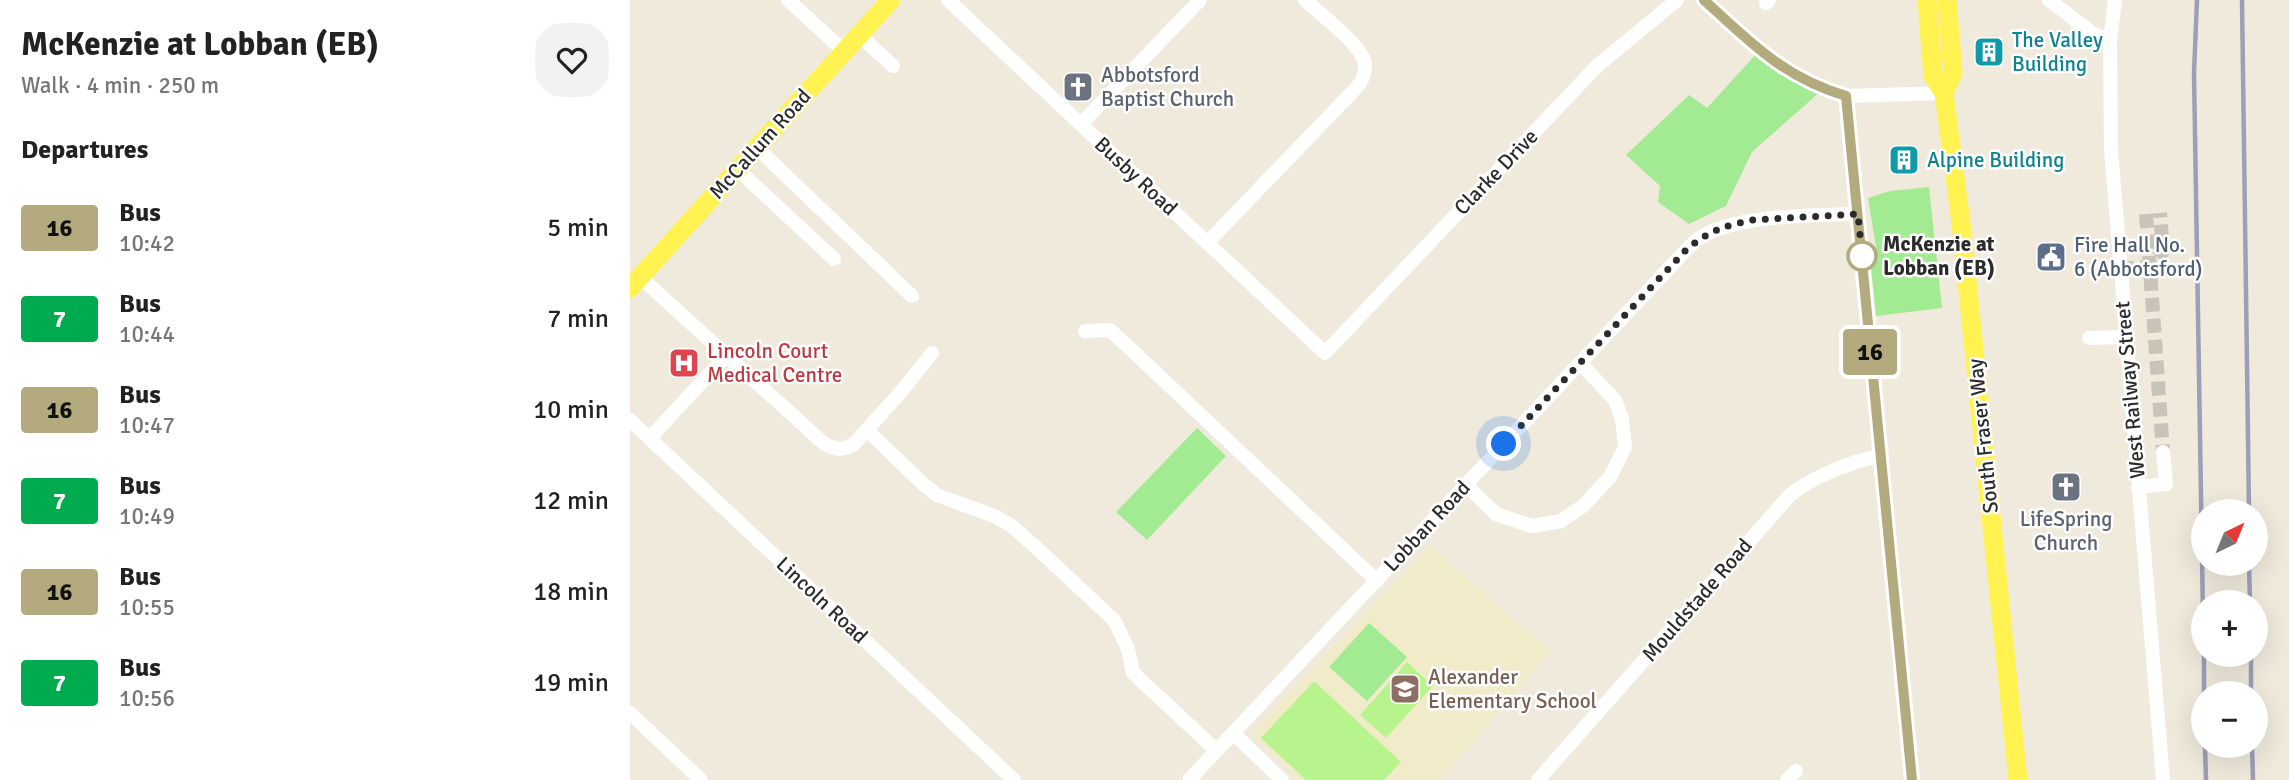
<!DOCTYPE html>
<html lang="en">
<head>
<meta charset="utf-8">
<style>
  body { margin:0; font-family:Signika,sans-serif; background:#f2f2f2; color:#222; height:100vh; display:flex; flex-direction:column; font-size:26px; white-space:nowrap }
  * { box-sizing:border-box; margin:0 }
  p { font-size:23px; color:#767676 }
  .icon { flex:none; width:38px; height:38px; fill:none; stroke:currentColor; stroke-width:2; stroke-linecap:round; stroke-linejoin:round }
  .map { position:relative; flex:1; overflow:hidden }
  .details { display:flex; flex-direction:column; background:#fff; width:630px }
  .details>* { flex:none }
  .badge { padding:0 14px; border-radius:5px; font-size:24px; line-height:46px }
  .needle { width:46px; rotate:43deg }
  .controls { position:absolute; left:1561px; top:499px; display:grid; gap:14px }
  .controls a { display:grid; place-items:center; width:77px; height:77px; border-radius:50%; background:#fff; box-shadow:0 7px 28px #0002; font-size:35px }
  .you { position:absolute; width:35px; height:35px; margin:-18px; border:5px solid #fff; border-radius:50%; background:#1a73e8; box-shadow:0 0 0 10px #1a73e833 }
  .map>.badge { position:absolute; translate:-50% -50%; box-shadow:0 0 0 4px #fff }
  h2 { padding:0 21px; font-size:26px; line-height:63px }
  .round { display:grid; place-items:center; flex:none; width:74px; height:74px; border-radius:28px; background:#f2f2f2 }
  .headline { display:flex; align-items:center; justify-content:space-between; height:119px; padding:0 21px }
  h1 { font-size:33px; font-weight:700; line-height:52px }
  ul { padding:0; list-style:none }
  li { display:flex; align-items:center; gap:21px; height:91px; padding:0 21px }
  li div { flex:1 }
  li b { display:block; font-size:26px }
  li em { font-style:normal }
  li .badge { min-width:77px; font-weight:700; text-align:center }
  main { display:flex; flex:1; min-height:0 }
  .map>svg:first-child { display:block }
  .education { fill:#f2ebca }
  .green { fill:#a3eb93 }
  .pitch { fill:#b8f48d }
  .lines { fill:none; stroke-linecap:round; stroke-linejoin:round }
  .minor-tunnel { stroke:#c8c4b9; stroke-width:14; stroke-dasharray:14 7; stroke-linecap:butt }
  .minor { stroke:#fff; stroke-width:14 }
  .major { stroke:#fff251; stroke-width:19 }
  .rail { stroke:#9e9eb8; stroke-width:4.5 }
  .line-casing { stroke:#fff; stroke-width:16 }
  .line { stroke:#b3aa7e; stroke-width:10 }
  .walk { stroke:#2b2b2b; stroke-width:7; stroke-dasharray:0 12.6 }
  .stop-dot { fill:#fff; stroke:#b3aa7e; stroke-width:3.5 }
  .labels { text-anchor:middle; dominant-baseline:central; stroke-width:5; stroke-linejoin:round; paint-order:stroke }
  .culture-label { font-size:21px; fill:#0d838f; stroke:#fff; text-anchor:start }
  .worship-label { font-size:21px; fill:#5b616d; stroke:#fff; text-anchor:start }
  .street-label { font-size:21px; fill:#2b2b2b; stroke:#fff }
  .stop-label { font-size:21px; font-weight:bold; fill:#2b2b2b; stroke:#fff; text-anchor:start }
  .service-label { font-size:21px; fill:#4e5e75; stroke:#fff; text-anchor:start }
  .health-label { font-size:21px; fill:#be3a42; stroke:#fff; text-anchor:start }
  .education-label { font-size:21px; fill:#785e54; stroke:#fff; text-anchor:start }
</style>
</head>
<body>
<main>
<section class="details">
<div class="headline"><div><h1>McKenzie at Lobban (EB)</h1><p>Walk · 4 min · 250 m</p></div><a class="round"><svg class="icon" aria-label="heart" viewBox="0 0 24 24"><path d="M12 20l-8-8c-3-5 5-10 8-4 3-6 11-1 8 4z"/></svg></a></div>
<h2>Departures</h2>
<ul>
<li><span class="badge" style="background:#b3aa7e;color:#111">16</span><div><b>Bus</b><p>10:42</p></div><em>5 min</em></li>
<li><span class="badge" style="background:#00aa4f;color:#fff">7</span><div><b>Bus</b><p>10:44</p></div><em>7 min</em></li>
<li><span class="badge" style="background:#b3aa7e;color:#111">16</span><div><b>Bus</b><p>10:47</p></div><em>10 min</em></li>
<li><span class="badge" style="background:#00aa4f;color:#fff">7</span><div><b>Bus</b><p>10:49</p></div><em>12 min</em></li>
<li><span class="badge" style="background:#b3aa7e;color:#111">16</span><div><b>Bus</b><p>10:55</p></div><em>18 min</em></li>
<li><span class="badge" style="background:#00aa4f;color:#fff">7</span><div><b>Bus</b><p>10:56</p></div><em>19 min</em></li>
</ul>
</section>
<div class="map">
<svg width="1659" height="780" viewBox="0 0 1659 780">
  <rect width="100%" height="100%" fill="#efeadc"/>
  <path class="education" d="M800,546L921,652L810,780H670L626,738V727Z"/>
  <path class="green" d="M1128,52L1191,91L1122,152L1096,206L1059,224L1028,202L1030,186L996,155L1059,95L1077,108Z
    M1299,187L1312,308L1246,316L1239,248L1246,247L1238,198L1260,191Z
    M567,428L596,456L517,540L486,512Z
    M739,623L777,657L737,701L699,667Z"/>
  <path class="pitch" d="M777,662L803,686L756,738L730,715Z
    M684,681L771,762L754,780H676L631,738Z"/>
  <g class="lines">
    <path class="minor-tunnel" d="M1516,214L1533,452
      M1490,269L1521,266L1533,251L1530,213"/>
    <path class="minor" d="M158,0L214,51
      M318,0L695,353L967,66L1047,0
      M1074,0L1146,63L1192,89L1216,96L1314,93
      M1419,0L1461,32L1480,41
      M1485,0L1480,41L1481,150L1533,780
      M1136,3L1139,0
      M229,35L263,66
      M1216,96L1282,780
      M451,124L570,0
      M127,148L282,296
      M107,169L204,259
      M578,242L729,85C733,78 736,72 735,64C732,45 690,14 675,0
      M10,277L189,439C201,450 211,452 224,444L270,393L302,353
      M455,331L480,330L492,341L747,581
      M1459,338L1495,337
      M0,420L384,780
      M237,430L293,484L307,495L364,516L382,526L411,552L484,620L498,649L503,673L586,750
      M20,438L96,356
      M836,485L866,514L902,526L931,521L953,506L980,477L995,447L992,419L985,400L950,363
      M1508,487L1536,484L1533,452
      M0,713L71,780
      M603,733L652,780
      M559,780L1056,250C1061,245 1067,239 1073,236C1105,215 1188,215 1228,214
      M908,780L1160,495C1182,477 1222,461 1250,456
      M1157,780L1166,771"/>
    <path class="major" d="M1297,0L1303,76L1314,93L1331,223L1388,780
      M1314,93L1323,73L1317,0
      M0,288L261,0"/>
    <path class="rail" d="M1567,0L1564,73L1573,617
      M1612,0L1619,511
      M1619,564L1620,602
      M1574,654V693
      M1621,654V693
      M1575,746L1576,780
      M1622,746L1623,780"/>
  </g>
  <g class="lines">
    <g class="line-casing">
      <path id="line" d="M1074,0C1121,43 1153,77 1216,96L1282,780"/>
    </g>
    <use href="#line" class="line"/>
    <path class="walk" d="M874,444L1056,250C1078,231 1094,226 1122,220L1228,214L1233,267L1232,256"/>
  </g>
  <defs>
    <g id="building-square" transform="scale(1.575)"><rect x="-9" y="-9" width="18" height="18" rx="4" fill="#0f9aa8" stroke="#fff"/><path d="M-4-6H4V6H1V3H-1V6H-4ZM-2.5-4.3h1.7v1.8h-1.7ZM.8-4.3h1.7v1.8H.8ZM-2.5-1h1.7V.8h-1.7ZM.8-1h1.7V.8H.8Z" fill="#fff"/></g>
    <g id="church-square" transform="scale(1.575)"><rect x="-9" y="-9" width="18" height="18" rx="4" fill="#6b7280" stroke="#fff"/><path d="M-1.2-6h2.4v3.5h3.3v2.4h-3.3V6h-2.4V-.1h-3.3v-2.4h3.3Z" fill="#fff"/></g>
    <g id="civic-square" transform="scale(1.575)"><rect x="-9" y="-9" width="18" height="18" rx="4" fill="#5c6f8a" stroke="#fff"/><path d="M-.6-6.5H3V-4.5H.6V-3L4-1V1h2V6H-6V1h2V-1L-.6-3ZM-1.2 2.5V6h2.4V2.5Z" fill="#fff"/></g>
    <g id="hospital-square" transform="scale(1.575)"><rect x="-9" y="-9" width="18" height="18" rx="4" fill="#e0444e" stroke="#fff"/><path d="M-5-5h3v3.5h4V-5h3V5h-3V1.5h-4V5h-3Z" fill="#fff"/></g>
    <g id="school-square" transform="scale(1.575)"><rect x="-9" y="-9" width="18" height="18" rx="4" fill="#8d6e63" stroke="#fff"/><path d="M0-5L7-2L0 1L-7-2ZM-4 1L0 2.5L4 1V4Q0 6-4 4Z" fill="#fff"/></g>
  </defs>
  <g fill-rule="evenodd">
    <use href="#building-square" x="1359" y="52"/>
    <use href="#church-square" x="448" y="87"/>
    <use href="#building-square" x="1274" y="160"/>
    <use href="#civic-square" x="1421" y="257"/>
    <use href="#hospital-square" x="54" y="363"/>
    <use href="#church-square" x="1436" y="487"/>
    <use href="#school-square" x="775" y="689"/>
  </g>
  <circle class="stop-dot" cx="1232" cy="256" r="14"/>
  <g class="labels">
    <g class="culture-label">
      <text x="1382" y="40">The Valley<tspan x="1382" dy="24">Building</tspan></text>
      <text x="1297" y="160">Alpine Building</text>
    </g>
    <g class="worship-label">
      <text x="471" y="75">Abbotsford<tspan x="471" dy="24">Baptist Church</tspan></text>
      <text x="1436" y="519" text-anchor="middle">LifeSpring<tspan x="1436" dy="24">Church</tspan></text>
    </g>
    <g class="street-label">
      <text transform="translate(130 144) rotate(-48)">McCallum Road</text>
      <text transform="translate(866 172) rotate(-46)">Clarke Drive</text>
      <text transform="translate(506 176) rotate(43)">Busby Road</text>
      <text transform="translate(1500 390) rotate(-95)">West Railway Street</text>
      <text transform="translate(1353 436) rotate(-96)">South Fraser Way</text>
      <text transform="translate(797 526) rotate(-47)">Lobban Road</text>
      <text transform="translate(192 600) rotate(43)">Lincoln Road</text>
      <text transform="translate(1067 600) rotate(-49)">Mouldstade Road</text>
    </g>
    <g class="stop-label">
      <text x="1253" y="244">McKenzie at<tspan x="1253" dy="24">Lobban (EB)</tspan></text>
    </g>
    <g class="service-label">
      <text x="1444" y="245">Fire Hall No.<tspan x="1444" dy="24">6 (Abbotsford)</tspan></text>
    </g>
    <g class="health-label">
      <text x="77" y="351">Lincoln Court<tspan x="77" dy="24">Medical Centre</tspan></text>
    </g>
    <g class="education-label">
      <text x="798" y="677">Alexander<tspan x="798" dy="24">Elementary School</tspan></text>
    </g>
  </g>
</svg>
<div class="controls">
<a><svg class="needle" viewBox="-14 -14 28 28"><path d="M0-13l5 13h-10z" fill="#e53935"/><path d="M0 13l5-13h-10z" fill="#767676"/></svg></a>
<a>+</a>
<a>−</a>
</div>
<div class="you" style="left:874px;top:444px"></div>
<b class="badge" style="left:1240px;top:352px;background:#b3aa7e;color:#111">16</b>
</div>
</main>
</body>
</html>
